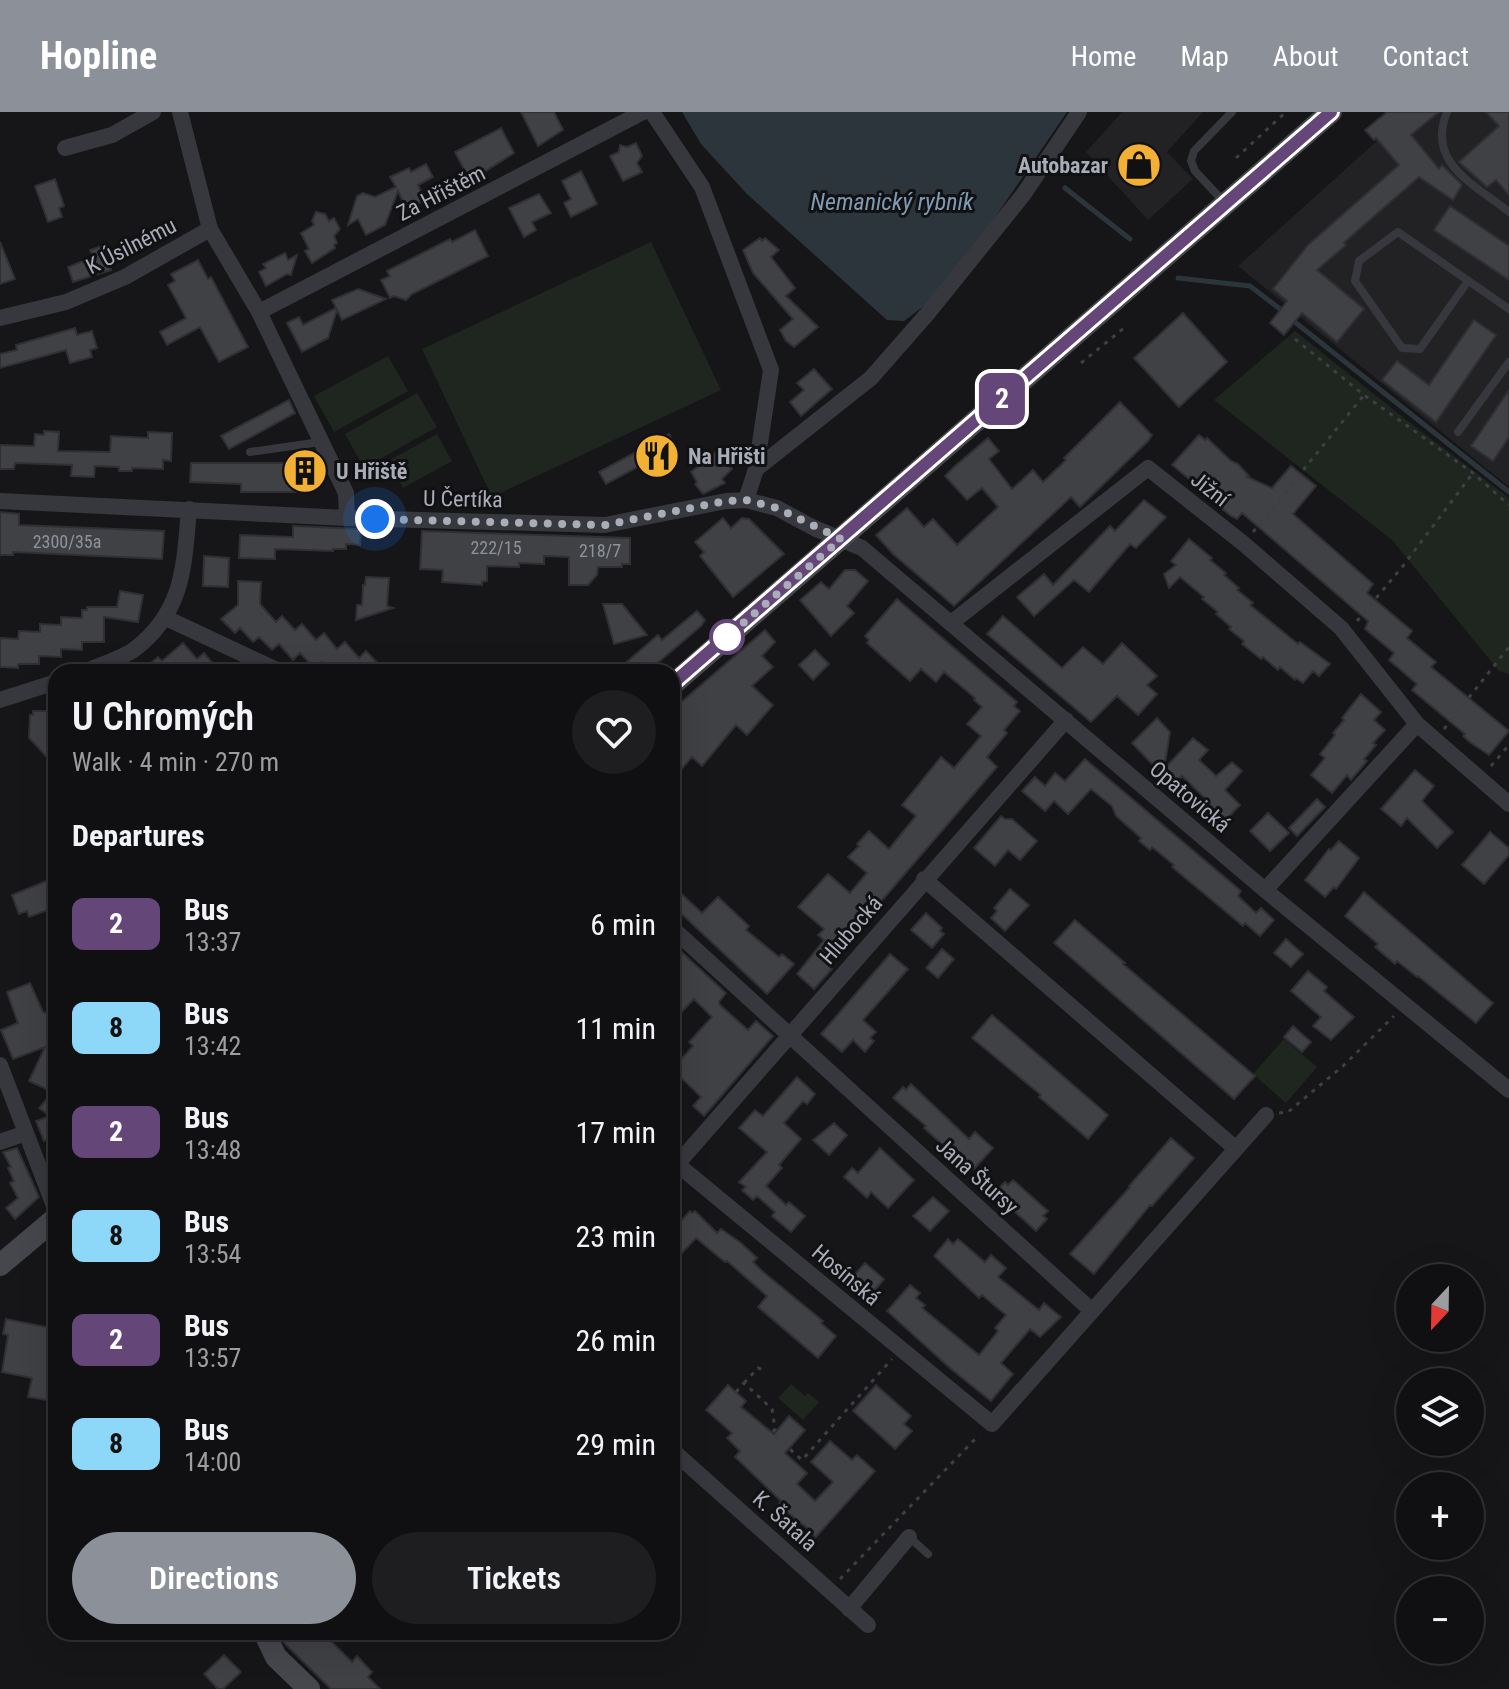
<!DOCTYPE html>
<html lang="en">
<head>
<meta charset="utf-8">
<style>
  body { margin:0; font-family:"Roboto Condensed",sans-serif; background:#1e1e20; color:#f1f3f6; height:100vh; display:flex; flex-direction:column; font-size:30px; white-space:nowrap }
  * { box-sizing:border-box; margin:0 }
  p { font-size:26px; color:#9c9d9f }
  .icon { flex:none; width:44px; height:44px; fill:none; stroke:currentColor; stroke-width:2; stroke-linecap:round; stroke-linejoin:round }
  .map { position:relative; flex:1; overflow:hidden }
  .panel { position:absolute; left:48px; top:552px; width:632px; height:976px; display:flex; flex-direction:column; background:#101012; border-radius:24px; box-shadow:0 8px 32px #0002,0 0 0 2px #303032 }
  .panel>* { flex:none }
  .badge { padding:0 16px; border-radius:12px; font-size:28px; line-height:52px }
  .needle { width:52px; rotate:202deg }
  .buttons { position:absolute; left:1396px; top:1152px; display:grid; gap:16px }
  .buttons a { display:grid; place-items:center; width:88px; height:88px; border-radius:50%; background:#101012; box-shadow:0 8px 32px #0002,0 0 0 2px #303032; font-size:40px }
  .you { position:absolute; width:40px; height:40px; margin:-20px; border:6px solid #fff; border-radius:50%; background:#1a73e8; box-shadow:0 0 0 12px #1a73e833 }
  .map>.badge { position:absolute; translate:-50% -50%; box-shadow:0 0 0 4px #fff }
  h2 { padding:0 24px; font-size:30px; line-height:72px }
  .round { display:grid; place-items:center; flex:none; width:84px; height:84px; border-radius:42px; background:#1e1e20 }
  .headline { display:flex; align-items:center; justify-content:space-between; height:136px; padding:0 24px }
  h1 { font-size:38px; font-weight:600; line-height:60px }
  .action { display:flex; gap:16px; margin-top:auto; padding:16px 24px }
  .action a { flex:1; height:92px; border-radius:48px; background:#8c9099; color:#fff; font-size:32px; font-weight:600; line-height:92px; text-align:center }
  .action a+a { background:#1e1e20; color:#f1f3f6 }
  ul { padding:0; list-style:none }
  li { display:flex; align-items:center; gap:24px; height:104px; padding:0 24px }
  li div { flex:1 }
  li b { display:block; font-size:30px }
  li em { font-style:normal }
  li .badge { min-width:88px; font-weight:700; text-align:center }
  header { display:flex; align-items:center; gap:48px; box-sizing:border-box; height:112px; padding:0 40px; background:#8c9099; color:#fff }
  header strong { font-size:38px }
  nav { display:flex; gap:44px; margin-inline-start:auto; font-size:28px }
  .map>svg:first-child { display:block }
  .built { fill:#222225 }
  .green { fill:#1e261f }
  .water { fill:#2c353c }
  .lines { fill:none; stroke-linecap:round; stroke-linejoin:round }
  .stream { stroke:#2c353c; stroke-width:5 }
  .building { fill:#404145; stroke:#303034; stroke-width:2 }
  .path { stroke:#3d3f44; stroke-width:3; stroke-dasharray:4 6; stroke-linecap:butt }
  .lane { stroke:#37383d; stroke-width:8 }
  .street { stroke:#37383d; stroke-width:16 }
  .secondary { stroke:#45474d; stroke-width:22 }
  .line-casing { stroke:#fff; stroke-width:18 }
  .line { stroke:#644678; stroke-width:12 }
  .walk { stroke:#a8adb8; stroke-width:8; stroke-dasharray:0 14.4 }
  .stop-dot { fill:#fff; stroke:#644678; stroke-width:4 }
  .labels { text-anchor:middle; dominant-baseline:central; stroke-width:6; stroke-linejoin:round; paint-order:stroke }
  .number-label { font-size:18px; fill:#8e929b }
  .poi-label { font-size:22px; font-weight:bold; fill:#a8adb8; stroke:#111113; text-anchor:start }
  .street-label { font-size:22px; fill:#a8adb8; stroke:#111113 }
  .water-label { font-size:24px; font-style:italic; fill:#7f9bb3; stroke:#111113 }
</style>
</head>
<body>
<header>
<strong>Hopline</strong>
<nav><a>Home</a><a>Map</a><a>About</a><a>Contact</a></nav>
</header>
<div class="map">
<svg width="1509" height="1577" viewBox="0 0 1509 1577">
  <rect width="100%" height="100%" fill="#161618"/>
  <path class="built" d="M1122,0H1203L1167,40L1193,67L1148,108L1086,40Z
    M1409,0H1509V375L1238,154Z"/>
  <path class="green" d="M651,130L721,278L492,385L422,237Z
    M1295,219L1409,310L1509,386V562L1499,559L1392,428L1214,288Z
    M388,244L408,279L334,320L314,284Z
    M417,281L437,315L364,356L345,322Z
    M437,322L452,349L403,376L388,349Z
    M1284,927L1317,955L1286,991L1253,962Z
    M791,1272L805,1284L808,1281L819,1290L803,1308L778,1286Z"/>
  <path class="water" d="M682,0H1067L985,120L928,191L904,209L887,208L747,82L701,32Z"/>
  <g class="lines">
    <path class="stream" d="M1065,76L1130,127
      M1178,166L1250,174L1284,200
      M1291,207L1509,380"/>
  </g>
  <path class="building" d="M521,0H554L563,18L538,34Z
    M1387,0H1439L1411,23L1439,57L1442,53L1462,73L1453,88L1419,65L1348,127L1344,131L1346,133L1317,158L1364,197L1337,230L1302,201L1284,223L1270,211L1287,189L1273,177L1308,133L1399,53L1376,26L1374,28L1365,18Z
    M1486,0H1509V83L1496,68L1487,75L1459,50L1499,14Z
    M501,16L514,41L470,69L455,40Z
    M636,31L642,44L637,51L642,60L623,69L610,44L619,40L620,33L627,35Z
    M426,52L433,65L418,73L425,88L407,98L398,79L385,113L366,123L358,107L348,113L357,84L363,81L375,85L396,75L390,65L409,56L411,60Z
    M581,59L597,92L571,105L564,91L571,87L562,69Z
    M55,67L64,94L59,96L62,105L48,110L35,74Z
    M539,82L551,101L532,110L536,118L524,125L509,96Z
    M1450,94L1509,134V168L1434,118Z
    M316,100L325,102L329,109L334,106L340,117L334,124L337,131L334,133L335,136L312,151L305,139L309,137L301,121L314,113L312,109Z
    M475,118L488,144L412,182L406,188L394,184L390,186L381,168L390,164L387,159L450,127L452,130Z
    M760,126L762,129L765,126L779,138L771,145L795,176L786,184L818,215L794,235L786,229L780,218L793,207L753,161L743,138Z
    M0,130L15,167L0,172Z
    M102,134L111,158L73,170L68,155L93,145L90,138Z
    M285,141L288,148L297,143L291,163L287,162L266,174L259,160L266,156L263,152Z
    M198,148L208,167L211,165L248,235L219,250L200,215L167,233L160,220L186,206L168,173L175,169L171,162Z
    M358,177L386,187L342,208L337,198L328,226L302,240L287,211L299,205L303,213L336,196L332,188Z
    M1183,201L1227,250L1179,295L1134,246Z
    M1474,208L1496,223L1436,310L1382,268L1397,249L1429,273Z
    M75,216L77,223L92,219L97,236L90,238L92,245L70,251L66,238L0,256V242L17,238L16,233Z
    M814,257L832,277L801,304L790,290L804,278L797,271Z
    M1509,278V325L1493,349L1471,334Z
    M289,288L295,301L229,337L221,324Z
    M1120,290L1152,323L1148,329L1080,395L1071,385L954,494L893,442L876,423L907,396L924,415L933,407L957,433L998,395L982,376L967,388L945,364L955,354L988,326L999,339L989,347L1012,377L1033,358L1043,370L1066,348L1064,346Z
    M44,319L59,320L58,339L110,340L111,324L148,326V320L172,321L171,349L163,348V357L132,356V359H119V355L95,354L94,365L71,364L72,353L15,351L14,357H0V333L34,334L35,322L44,323Z
    M669,322L679,342L648,357L645,351L606,372L599,360Z
    M1199,323L1205,328L1207,326L1231,349L1238,352L1249,364L1247,365L1272,376L1291,354L1316,374L1293,402L1373,472L1367,481L1412,519L1407,526L1436,550L1431,555L1509,619L1489,643L1471,631L1463,624L1465,622L1412,578L1417,572L1389,548L1394,541L1365,517L1368,509L1242,401L1237,407L1231,404L1203,382L1190,365L1189,367L1172,353Z
    M717,339L732,357L722,367L725,371L703,382L695,372L697,370L691,360Z
    M191,351H312V374H299V380H241V372L190,370Z
    M1144,388L1166,405L1136,436L1130,432L1089,480L1074,468L1034,504L1017,485L1044,462L1053,473L1110,414L1115,419Z
    M0,400L19,402V413L164,419L162,447L13,440V443H0Z
    M723,406L731,416L742,406L749,407L784,442L733,485L700,444L704,440L695,430Z
    M293,414L361,417L360,433L346,432V437H333V439L275,437V447L239,446L240,423L293,425Z
    M422,419L630,426V452H622V455H598L597,463L588,473H569V445L544,444V452L519,451V455L487,454V469L482,470V473L442,470L443,458L420,457Z
    M1189,427L1212,446L1210,448L1226,461L1224,463L1239,476L1237,478L1253,491L1250,493L1298,532L1300,530L1330,552L1319,564L1313,559L1303,571L1296,566L1295,568L1280,555L1278,558L1263,545L1261,547L1242,532L1244,529L1229,517L1231,515L1216,502L1218,500L1202,487L1204,485L1180,465L1169,476L1164,462L1176,453L1171,449Z
    M204,444L229,446L228,475L203,474Z
    M845,458H855L868,469L847,494L854,501L831,524L800,488L821,470L829,477Z
    M366,465L389,466L387,494L393,496L356,508L357,493H362L363,473H365Z
    M238,469L261,470L260,492L276,510L282,504L295,518L302,512L316,528L324,521L337,537L345,530L359,546L366,539L386,560H331L322,550L315,557L300,541L293,548L279,532L272,538L259,525L253,530L240,516L235,521L221,507L238,493Z
    M120,479L143,483L138,510L104,505V530H82V538L61,537V545L39,544V552H18V556L0,555V526L18,527L19,519L40,520V512L61,513V505L82,506V498H87V495H117Z
    M897,487L1017,590L1014,594L1020,599L1004,618L1007,621L987,645L997,655L827,852L832,857L814,877L797,862L824,828L818,823L824,817L798,795L828,762L850,781L867,761L848,745L859,734L857,732L869,719L889,737L916,704L902,693L941,645L954,656L981,624L967,612L982,595L974,588L975,586L944,560L936,570L921,557L910,569L867,531L869,528L865,524Z
    M603,492H622L647,523L614,532Z
    M697,499L705,508L701,514L647,560H615L658,523L662,528Z
    M1003,504L1062,556L1083,535L1103,552L1122,531L1157,564L1147,573L1157,582L1138,603L1117,584L1091,610L987,522Z
    M765,518L775,530L762,544L773,555L752,574L773,593L747,623L736,613L702,654L692,645L672,668V598Z
    M183,531L197,547L204,541L220,560H140L158,545L162,549Z
    M815,538L829,552L813,568L799,553Z
    M1361,582L1381,600L1374,608L1385,618L1373,631L1376,633L1364,647L1367,649L1351,668L1347,663L1332,681L1311,663L1325,646L1320,642L1335,623L1333,621L1344,608L1342,606Z
    M33,599H54L56,655L29,626L30,603H33Z
    M1157,606L1170,620L1164,657L1193,626L1208,638L1199,648L1216,664L1232,650L1242,659L1225,678L1240,693L1223,711L1207,695L1210,691L1182,664L1173,674L1132,631Z
    M1085,647L1241,779L1238,784L1256,801L1261,796L1274,808L1260,824L1245,811L1243,814L1172,755L1174,753L1152,735L1150,738L1139,729L1141,726L1116,704L1112,694L1091,677L1068,702L1054,689L1045,699L1022,679L1035,665L1045,674L1055,661L1065,669Z
    M1415,658L1434,674L1422,689L1453,720L1437,736L1407,706L1401,714L1381,697Z
    M1317,687L1325,695L1297,724L1289,716Z
    M1268,701L1289,721L1270,739L1250,719Z
    M1001,704L1005,707H1012L1037,729L1020,748L1008,738L995,754L974,736Z
    M1490,720L1509,736V743L1484,772L1462,753Z
    M1339,729L1359,746L1336,777L1334,775L1325,785L1305,768L1329,737L1331,738Z
    M56,765V795L29,805L27,799L19,802L12,783Z
    M672,773L702,801L718,785L749,814L746,818L779,845L782,842L794,852L767,882L672,793Z
    M1010,777L1029,793L1005,819L991,806L997,799L994,796Z
    M1364,780L1493,891L1476,911L1418,864L1417,865L1397,849L1395,852L1375,835L1378,832L1345,804Z
    M926,801L942,816L940,819L944,822L932,836L911,818Z
    M1075,808L1125,851L1123,852L1255,964L1234,987L1054,831Z
    M1286,827L1303,842L1291,855L1274,841Z
    M672,831L726,881L719,890L720,893L748,918L756,909L773,924L704,1004L693,994L701,985L672,957L693,934L689,930L712,905L694,887L672,910Z
    M942,837L954,847L938,866L926,856Z
    M890,842L908,857L863,908L876,920L870,926L874,929L865,940L853,928L842,940L821,922Z
    M1308,859L1327,875L1324,879L1354,905L1331,928L1313,914L1321,905L1291,879Z
    M30,871L43,900L56,905V1024L44,1029L36,1009L50,1004L39,996L53,980L29,969L45,935L13,947L1,918L18,911L7,880Z
    M992,903L1108,1003L1088,1027L1039,985L1041,983L972,926Z
    M1293,914L1311,930L1302,940L1284,925Z
    M797,965L815,982L807,992L803,989L784,1011L801,1027L779,1053L782,1056L766,1074L786,1093L789,1090L805,1104L791,1120L772,1104L775,1100L757,1084L753,1088L742,1078L746,1075L739,1070L767,1040L739,1016L755,998L763,1004Z
    M911,972L969,1027L975,1020L993,1036L974,1057L945,1031L943,1033L924,1016L926,1014L893,986L903,975L906,978Z
    M834,1011L847,1023L829,1043L813,1028Z
    M1171,1026L1194,1046L1152,1094L1150,1093L1094,1162L1070,1142L1130,1075L1129,1074Z
    M17,1036L39,1085L15,1107L6,1096L18,1086L10,1071L14,1069L8,1056L11,1055L3,1040Z
    M880,1036L914,1068L888,1096L871,1080L867,1086L844,1065L852,1056L858,1061Z
    M1013,1068L1048,1099L1043,1104L1047,1107L1036,1119L994,1081L1005,1070L1008,1073Z
    M933,1085L949,1099L930,1119L913,1104Z
    M690,1099L692,1101L695,1099L717,1121L721,1117L741,1131L757,1146L753,1150L762,1159L823,1209L821,1211L836,1224L818,1246L758,1195L767,1184L727,1149L725,1150L696,1126L681,1142L672,1134V1124L681,1114L678,1112Z
    M948,1127L953,1132L958,1127L985,1150L991,1143L1006,1156L998,1165L1039,1198L1044,1191L1061,1205L1040,1225L1030,1217L1001,1251L1013,1262L991,1289L951,1257L887,1199L910,1173L920,1181L916,1186L925,1193L922,1196L979,1243L998,1219L995,1216L1006,1203L982,1183L979,1186L934,1144Z
    M865,1151L884,1167L869,1185L849,1169Z
    M6,1207L56,1217V1235L47,1288L28,1285L32,1266L2,1260L8,1223L3,1222Z
    M728,1273L746,1289L741,1295L774,1322L789,1304L805,1318L785,1341L807,1361L797,1372L815,1389L833,1370L811,1350L830,1329L852,1348L857,1343L875,1359L815,1426L811,1419L778,1393L781,1389L735,1345L740,1339L727,1326L732,1321L706,1298Z
    M876,1273L911,1304L904,1312L912,1319L895,1337L853,1299Z
    M288,1520H322L352,1550L357,1544L372,1560L368,1565L380,1577H331L285,1532L282,1526Z
    M224,1543L241,1560L223,1577H218L204,1562Z"/>
  <g class="lines">
    <path class="path" d="M1236,46L1286,0
      M1295,227L1364,283L1473,361L1509,393
      M1081,251L1124,216
      M1253,420L1364,283
      M1357,509L1403,454L1473,361
      M1444,617L1509,535
      M1491,654L1509,633
      M1279,1001L1288,1000L1343,954L1394,904
      M744,1271L758,1256L767,1259
      M736,1280L744,1271L772,1297L775,1317L772,1321L802,1348L892,1247
      M840,1467L979,1323"/>
    <path class="lane" d="M1447,0C1426,51 1474,72 1509,100
      M1224,90L1195,59L1191,49L1194,39L1232,0
      M1468,169L1420,237L1402,236L1355,169L1359,149L1398,120L1509,197
      M1458,320L1509,250
      M250,340L320,330
      M909,1425L928,1442"/>
    <path class="street" d="M180,0L210,117L259,200L346,381L347,406
      M652,0L702,75L771,258L756,357L746,388
      M65,36L112,23L153,0
      M259,200L643,0
      M0,206L66,190L125,165L210,117
      M756,357L871,266L928,201L1023,83L1079,0
      M0,389L347,406L605,413L726,389L746,388L777,396L814,416L862,436L1265,778L1509,978
      M166,506L281,560
      M951,511L1148,356L1244,432L1341,516L1417,612L1265,778
      M84,560C100,553 121,547 135,537C184,499 184,454 189,397
      M0,588L56,570
      M1417,612L1509,692
      M924,767L1235,1036
      M672,816L1092,1199
      M0,953L56,1099
      M0,1030L26,1021
      M672,1048L992,1312L1266,1003
      M672,1058L1066,608
      M672,1338L868,1513
      M849,1497L909,1425"/>
    <path class="secondary" d="M672,573L1331,0
      M0,1153L56,1106
      M264,1520L276,1545L309,1577"/>
  </g>
  <g class="lines">
    <g class="line-casing">
      <path id="line" d="M672,572L1331,0"/>
    </g>
    <use href="#line" class="line"/>
    <path class="walk" d="M375,407L605,413L726,389L746,388L777,396L841,427L727,525"/>
  </g>
  <defs>
    <g id="shop-disc" transform="scale(2.3)"><circle r="9.5" fill="#f2b134" stroke="#111113"/><path d="M-5-2.5h2.3a2.7 3.5 0 0 1 5.4 0H5L5.5 6h-11ZM-1.5-2.5h3a1.5 2.3 0 0 0-3 0Z" fill="#111"/></g>
    <g id="restaurant-disc" transform="scale(2.3)"><circle r="9.5" fill="#f2b134" stroke="#111113"/><path d="M-5-6h1v4h1v-4h1v4h1v-4h1v5L-1.5 .5V6h-2V.5L-5-1ZM5-6V6H3V1.5H1.5Q1.5-4 5-6Z" fill="#111"/></g>
    <g id="building-disc" transform="scale(2.3)"><circle r="9.5" fill="#f2b134" stroke="#111113"/><path d="M-4-6H4V6H1V3H-1V6H-4ZM-2.5-4.3h1.7v1.8h-1.7ZM.8-4.3h1.7v1.8H.8ZM-2.5-1h1.7V.8h-1.7ZM.8-1h1.7V.8H.8Z" fill="#111"/></g>
  </defs>
  <g fill-rule="evenodd">
    <use href="#shop-disc" x="1139" y="53"/>
    <use href="#restaurant-disc" x="657" y="344"/>
    <use href="#building-disc" x="305" y="359"/>
  </g>
  <circle class="stop-dot" cx="727" cy="525" r="16"/>
  <g class="labels">
    <g class="number-label">
      <text x="67" y="429">2300/35a</text>
      <text x="496" y="435">222/15</text>
      <text x="600" y="438">218/7</text>
    </g>
    <g class="poi-label">
      <text x="1108" y="53" text-anchor="end">Autobazar</text>
      <text x="688" y="344">Na Hřišti</text>
      <text x="336" y="359">U Hřiště</text>
    </g>
    <g class="street-label">
      <text transform="translate(441 81) rotate(-27)">Za Hřištěm</text>
      <text transform="translate(131 134) rotate(-27)">K Úsilnému</text>
      <text transform="translate(1210 377) rotate(38)">Jižní</text>
      <text transform="translate(463 387) rotate(1)">U Čertíka</text>
      <text transform="translate(1190 685) rotate(40)">Opatovická</text>
      <text transform="translate(851 818) rotate(-49)">Hlubocká</text>
      <text transform="translate(977 1064) rotate(42)">Jana Štursy</text>
      <text transform="translate(846 1163) rotate(40)">Hosínská</text>
      <text transform="translate(785 1409) rotate(42)">K. Šatala</text>
    </g>
    <g class="water-label">
      <text x="892" y="90">Nemanický rybník</text>
    </g>
  </g>
</svg>
<div class="buttons">
<a><svg class="needle" viewBox="-14 -14 28 28"><path d="M0-13l5 13h-10z" fill="#e53935"/><path d="M0 13l5-13h-10z" fill="#9c9d9f"/></svg></a>
<a><svg class="icon" aria-label="layers" viewBox="0 0 24 24"><path d="M12 4l9 5-9 5-9-5zM3 14l9 5 9-5"/></svg></a>
<a>+</a>
<a>−</a>
</div>
<div class="you" style="left:375px;top:407px"></div>
<b class="badge" style="left:1002px;top:287px;background:#644678;color:#fff">2</b>
<section class="panel">
<div class="headline"><div><h1>U Chromých</h1><p>Walk · 4 min · 270 m</p></div><a class="round"><svg class="icon" aria-label="heart" viewBox="0 0 24 24"><path d="M12 20l-8-8c-3-5 5-10 8-4 3-6 11-1 8 4z"/></svg></a></div>
<h2>Departures</h2>
<ul>
<li><span class="badge" style="background:#644678;color:#fff">2</span><div><b>Bus</b><p>13:37</p></div><em>6 min</em></li>
<li><span class="badge" style="background:#8dd8f8;color:#111">8</span><div><b>Bus</b><p>13:42</p></div><em>11 min</em></li>
<li><span class="badge" style="background:#644678;color:#fff">2</span><div><b>Bus</b><p>13:48</p></div><em>17 min</em></li>
<li><span class="badge" style="background:#8dd8f8;color:#111">8</span><div><b>Bus</b><p>13:54</p></div><em>23 min</em></li>
<li><span class="badge" style="background:#644678;color:#fff">2</span><div><b>Bus</b><p>13:57</p></div><em>26 min</em></li>
<li><span class="badge" style="background:#8dd8f8;color:#111">8</span><div><b>Bus</b><p>14:00</p></div><em>29 min</em></li>
</ul>
<div class="action"><a>Directions</a><a>Tickets</a></div>
</section>
</div>
</body>
</html>
